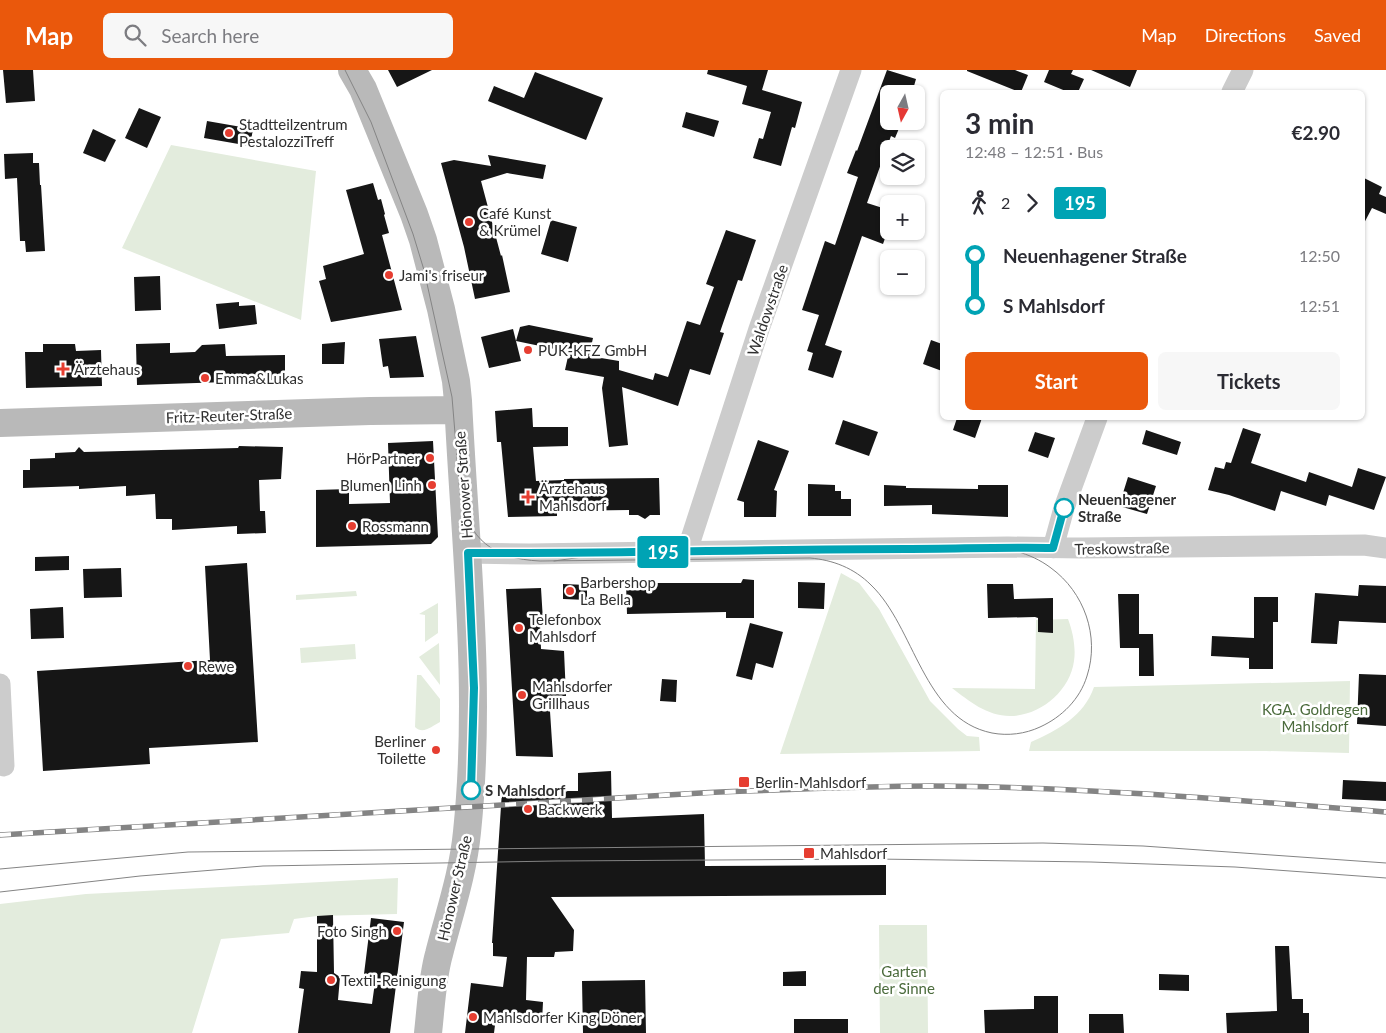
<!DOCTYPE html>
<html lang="en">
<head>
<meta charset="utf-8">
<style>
  body { margin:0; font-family:Lato,sans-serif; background:#f7f7f7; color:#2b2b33; height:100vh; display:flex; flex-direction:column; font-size:19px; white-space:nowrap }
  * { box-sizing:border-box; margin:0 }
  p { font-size:16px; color:#7c7c81 }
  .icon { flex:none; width:28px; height:28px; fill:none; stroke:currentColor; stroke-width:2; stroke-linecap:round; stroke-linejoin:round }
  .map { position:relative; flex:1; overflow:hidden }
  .side { position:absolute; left:940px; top:20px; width:425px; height:330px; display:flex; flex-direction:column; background:#fff; border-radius:8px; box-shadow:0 1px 4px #0004 }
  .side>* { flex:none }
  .badge { padding:0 10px; border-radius:4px; font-size:18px; line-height:32px }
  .needle { width:32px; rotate:188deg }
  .controls { position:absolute; left:880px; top:15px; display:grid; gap:10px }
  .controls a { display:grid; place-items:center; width:45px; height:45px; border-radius:8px; background:#fff; box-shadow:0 1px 4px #0004; font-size:25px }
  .map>.badge { position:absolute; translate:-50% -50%; box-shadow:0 0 0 2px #fff }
  .legs { display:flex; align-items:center; gap:8px; height:55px; padding:0 25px; font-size:16px }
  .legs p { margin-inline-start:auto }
  .summary { display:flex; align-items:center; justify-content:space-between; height:85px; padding:0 25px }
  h1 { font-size:28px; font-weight:700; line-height:38px }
  .primary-button { display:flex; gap:10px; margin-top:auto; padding:10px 25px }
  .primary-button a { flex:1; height:58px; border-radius:8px; background:#ea580c; color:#fff; font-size:20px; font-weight:700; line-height:58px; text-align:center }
  .primary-button a+a { background:#f7f7f7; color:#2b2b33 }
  ul { padding:0 25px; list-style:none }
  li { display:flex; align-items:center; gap:18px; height:50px; font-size:19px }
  li i { display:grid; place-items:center; width:8px; height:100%; margin:0 6px; background:currentColor }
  li i::after { content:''; width:12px; height:12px; margin:-6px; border:4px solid; border-radius:50%; background:#fff }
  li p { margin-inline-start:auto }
  li:first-child i { background:linear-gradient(#0000 50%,currentColor 0) }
  li:last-child i { background:linear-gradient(currentColor 50%,#0000 0) }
  header { display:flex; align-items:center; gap:30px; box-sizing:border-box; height:70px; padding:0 25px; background:#ea580c; color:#fff }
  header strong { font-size:24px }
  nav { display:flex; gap:28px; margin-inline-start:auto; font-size:18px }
  .search { width:350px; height:45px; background:#f7f7f7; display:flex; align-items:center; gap:12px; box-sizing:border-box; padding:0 18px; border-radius:8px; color:#7c7c81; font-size:19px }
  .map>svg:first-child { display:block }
  .green { fill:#e3ecdd }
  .building { fill:#161616 }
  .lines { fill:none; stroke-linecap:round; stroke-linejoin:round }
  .street { stroke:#ccc; stroke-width:21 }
  .secondary { stroke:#b9b9b9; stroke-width:28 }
  .tram { stroke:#848484; stroke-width:1 }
  .rail-casing { stroke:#848484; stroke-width:5.5 }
  .rail { stroke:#fff; stroke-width:4; stroke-dasharray:11; stroke-linecap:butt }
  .line-1-casing { stroke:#fff; stroke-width:11 }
  .line-1 { stroke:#00a3b4; stroke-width:8 }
  .poi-dot { fill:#e63e31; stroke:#fff; stroke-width:2 }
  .stop-1-dot { fill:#fff; stroke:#00a3b4; stroke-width:2.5 }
  .labels { text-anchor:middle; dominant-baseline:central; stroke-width:5; stroke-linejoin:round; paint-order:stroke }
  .poi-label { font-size:15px; fill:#2f2f2f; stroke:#fff; text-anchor:start }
  .street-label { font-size:15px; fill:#2f2f2f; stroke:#fff }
  .stop-label { font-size:15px; font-weight:bold; fill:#2f2f2f; stroke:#fff; text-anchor:start }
  .park-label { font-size:15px; fill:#4b6b3c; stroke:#fff }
</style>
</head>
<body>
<header>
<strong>Map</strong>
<div class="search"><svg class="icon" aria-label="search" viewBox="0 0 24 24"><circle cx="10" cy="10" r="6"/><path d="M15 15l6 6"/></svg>Search here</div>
<nav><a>Map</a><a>Directions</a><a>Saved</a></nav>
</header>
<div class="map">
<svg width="1386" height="963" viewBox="0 0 1386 963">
  <rect width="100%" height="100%" fill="#fff"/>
  <path class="green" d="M171,75L316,101L301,250L122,178Z
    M841,503L859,513L879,539L930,631L958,659L967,666L979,667L980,681L780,684Z
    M356,521L357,526L296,530V525Z
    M438,533V563L425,572V545L419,544Z
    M1068,549C1073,562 1076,578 1074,591C1070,621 1040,646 1010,646C987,646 969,631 952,618L1035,619L1036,550Z
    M439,573L440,615L419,587Z
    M355,574L356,589L301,593L300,578Z
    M417,605H421L440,629V652C432,656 423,665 415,657Z
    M1350,611L1349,683L1266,681H1029L1031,672C1058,660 1084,646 1094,617Z
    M398,808L397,844L317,846L294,849L289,863L221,869L192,963H0V834L86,824Z
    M879,855H927L928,963H880Z"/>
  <path class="building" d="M3,0H33L35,31L6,33Z
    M388,0H432L397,17Z
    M708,0H768L762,20L802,32L795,58L792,57L781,96L753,88L759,68L763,69L771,42L742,34L747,16L707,4Z
    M887,0L916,9L914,16L919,18L916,27V24H889V51H907L904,58L900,56L895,68L891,66L867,133L889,140V157L883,174L862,166L825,275L842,281L833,308L808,300L813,283L807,281L819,245L802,240L825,171L835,175L858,107L847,103L856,80L857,81Z
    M967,0H1015L1028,5L1021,22H1019L967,1Z
    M1049,0H1073L1071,4L1084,9L1078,22H1068L1044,12Z
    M1091,0H1137L1130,17Z
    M535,2L603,28L586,70L488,31L494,16L524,28Z
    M139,38L161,47L147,78L125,68Z
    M686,42L719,51L714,67L682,57Z
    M207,51L253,59L250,76L204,68Z
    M93,59L116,70L105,92L83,83Z
    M33,83V93H39L40,115H41L45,181L26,182L25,171H20L17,108L5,109L4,84Z
    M488,85L546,95L543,109L507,103L481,111L501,186L502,185L510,222L475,229L464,177L441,93L454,90L491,96Z
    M1362,107L1382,117L1379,124L1386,127V144L1372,138L1362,157Z
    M373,113L378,130L381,129L385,144L384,145L389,163L382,165L402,240L331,252L319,211L326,209L323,196L364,184L346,120Z
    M551,150L577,157L568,192L541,184Z
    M726,160L756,170L742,211L738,210L720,262L724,263L710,305L690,299L678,336L622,317L628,375L609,377L602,318L604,307L565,300L569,282L516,271L520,257L529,255L593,268L589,286L619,291V300L653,310L655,303L668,307L687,251L700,255L714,217L706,214Z
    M160,206L161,240L135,241L134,207Z
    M239,232V236L255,235L257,254L219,259L216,234Z
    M513,259L521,291L489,298L481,267Z
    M416,266L424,307L390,308L388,296L383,297L379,269Z
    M931,270L942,274V301L923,294Z
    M345,272L344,294H322V274Z
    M170,273V283L195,282L202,275L225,274L226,286L285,285V310L137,315L136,274Z
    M43,274H75L76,281L101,280L102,316L26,318L25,282H43Z
    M532,338L533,357H568V376L533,377L536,411L564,410V409L659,408L660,445H650L645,449L638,445H629V440L557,441V446L508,447L501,372H497L495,341Z
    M957,348H982L975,368L953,360Z
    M843,350L878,362L869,386L835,374Z
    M1243,358L1261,364L1251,393L1306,412L1309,402L1352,417L1358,398L1386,407L1374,440L1329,425L1326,436L1281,421L1275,441L1229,425L1208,420L1215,397L1224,399L1226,392L1231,393Z
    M1146,360L1181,372L1177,385L1142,374Z
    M1035,362L1055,368L1048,388L1028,381Z
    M758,370L789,381L774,420L777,421L776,447H744V432L737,430Z
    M433,371L438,467L431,474L316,477V420L349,419V434L390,433L388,373Z
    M239,376L283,377L281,409L259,410L260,441H265L266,463L237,464V456L172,460V449H156L155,424L126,426V416L79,419V416L23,418V400H30V389L55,388V383L75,382L79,377L84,382L238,378Z
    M1128,407L1156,416L1147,444L1119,436Z
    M808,414L835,415V421H841V429H851V446H808Z
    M884,415L906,416V418L978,419V415H1008V447L932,444V435L884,436Z
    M69,486V500L35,501V487Z
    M247,493L258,672L149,678L150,694L43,701L37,601L210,590L205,496Z
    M121,498L122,527L84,528L83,499Z
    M743,509L754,510V548H726V542L627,544L626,513H741Z
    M798,512L825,513L824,539L798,538Z
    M563,514L587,515V530L563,529Z
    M987,514H1013L1014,529L1053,528V563L1038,562V548L1035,547L988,548Z
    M1359,515L1386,516V553L1339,551L1337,574L1311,573L1315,523L1358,526Z
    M541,518L543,551H540L541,579L564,581L566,626H549L553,687L516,686L506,519Z
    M1118,524H1139V578H1120Z
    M1254,527H1278V552H1273V599H1249V588L1211,586L1212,566L1254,568Z
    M63,537L64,568L31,569L30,539Z
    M750,553L783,562L773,598L756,593L752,610L736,606Z
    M1139,564H1153L1154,606H1139Z
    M1359,604L1386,605V656L1357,654Z
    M662,609L677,610L676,632L660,631Z
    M611,701L612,748L704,744L705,796L886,795V825L551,827L574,860L573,881L555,882L554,887H527L526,930L543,932L542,952L522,951L521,954L495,955L494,963H465L471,913L503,917L507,887L493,886V873H492L502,721H578V703Z
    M1343,710L1386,712V731L1342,729Z
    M333,845L334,903L340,907L338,930L372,934L376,905L364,904L371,848L404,852L390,963H298L304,919L299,918L301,901L317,902V846Z
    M1275,876H1289L1292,929H1303V943H1309V963H1227L1226,943L1277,941Z
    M806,901V916H783V902Z
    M1159,904L1189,905V921L1159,920Z
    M645,910L646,963H583L582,911Z
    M1034,926H1058V963H985L984,940L1034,939Z
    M1089,944H1123L1124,963H1089Z
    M794,949H848V963H794Z"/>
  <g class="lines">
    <path class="street" d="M1232,22L1243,0
      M1053,478L1064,438L1097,348
      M687,481L759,259L851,0
      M467,483L529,484L1008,477L1082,478L1364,475L1386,478
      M0,614L4,696"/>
    <path class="secondary" d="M352,0L363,19L414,144L423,170L441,239L456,311L458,331C465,475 482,619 467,762C463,804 449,844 439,884C432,909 431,937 428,963
      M0,353L370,341L458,340"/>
    <path class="tram" d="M345,0L371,52L413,164L424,200L452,327L460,424C468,470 494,489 540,491L810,488C833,490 854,498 871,515C915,557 923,649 992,663C1008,666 1025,664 1040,657C1062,647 1080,629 1087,606C1100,566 1084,522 1051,498C1030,482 1004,477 979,476L625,481L554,491
      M0,799L188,782L1043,773L1143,776L1386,793
      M0,822L140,806L263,796L556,791L875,789L1091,792L1235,797L1386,808"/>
    <g class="rail-casing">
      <path id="rail" d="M0,765L701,723C778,720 855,716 932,716C1084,717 1235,730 1386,742"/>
    </g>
    <use href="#rail" class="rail"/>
  </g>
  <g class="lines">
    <g class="line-1-casing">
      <path id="line-1" d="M471,720L474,618L468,483C614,484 760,479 906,479C955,479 1004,477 1053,478L1064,438"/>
    </g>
    <use href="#line-1" class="line-1"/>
  </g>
  <g class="poi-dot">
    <circle cx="229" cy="63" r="5"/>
    <circle cx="469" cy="152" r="5"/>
    <circle cx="389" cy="205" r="5"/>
    <circle cx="528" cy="280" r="5"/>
    <path d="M60.5 291.5h5v5h5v5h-5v5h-5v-5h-5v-5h5z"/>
    <circle cx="205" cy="308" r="5"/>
    <circle cx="430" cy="388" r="5"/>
    <circle cx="432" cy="415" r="5"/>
    <path d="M525.5 419.5h5v5h5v5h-5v5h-5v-5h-5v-5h5z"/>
    <circle cx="352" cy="456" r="5"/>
    <circle cx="570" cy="521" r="5"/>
    <circle cx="519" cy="558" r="5"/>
    <circle cx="188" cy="596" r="5"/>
    <circle cx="522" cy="625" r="5"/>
    <circle cx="436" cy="680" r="5"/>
    <rect x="738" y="706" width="12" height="12" rx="2.5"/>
    <circle cx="528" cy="739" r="5"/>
    <rect x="803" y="777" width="12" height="12" rx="2.5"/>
    <circle cx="397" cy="861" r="5"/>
    <circle cx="331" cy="910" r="5"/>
    <circle cx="473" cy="947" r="5"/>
  </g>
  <g class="stop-1-dot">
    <circle cx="1064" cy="438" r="9"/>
    <circle cx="471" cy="720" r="9"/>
  </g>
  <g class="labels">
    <g class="poi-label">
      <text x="239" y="54">Stadtteilzentrum<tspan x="239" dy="17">PestalozziTreff</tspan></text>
      <text x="479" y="143">Café Kunst<tspan x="479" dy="17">&amp; Krümel</tspan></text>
      <text x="399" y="205">Jami's friseur</text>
      <text x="538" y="280">PUK-KFZ GmbH</text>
      <text x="74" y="299">Ärztehaus</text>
      <text x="215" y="308">Emma&amp;Lukas</text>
      <text x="420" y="388" text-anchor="end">HörPartner</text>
      <text x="422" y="415" text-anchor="end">Blumen Linh</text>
      <text x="539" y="418">Ärztehaus<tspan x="539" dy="17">Mahlsdorf</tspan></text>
      <text x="362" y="456">Rossmann</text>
      <text x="580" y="512">Barbershop<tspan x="580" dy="17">La Bella</tspan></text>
      <text x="529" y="549">Telefonbox<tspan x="529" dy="17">Mahlsdorf</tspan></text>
      <text x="198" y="596">Rewe</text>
      <text x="532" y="616">Mahlsdorfer<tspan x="532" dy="17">Grillhaus</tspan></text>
      <text x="426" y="671" text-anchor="end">Berliner<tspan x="426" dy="17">Toilette</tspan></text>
      <text x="755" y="712">Berlin-Mahlsdorf</text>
      <text x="538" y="739">Backwerk</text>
      <text x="820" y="783">Mahlsdorf</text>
      <text x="387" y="861" text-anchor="end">Foto Singh</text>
      <text x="341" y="910">Textil-Reinigung</text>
      <text x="483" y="947">Mahlsdorfer King Döner</text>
    </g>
    <g class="street-label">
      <text transform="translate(767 240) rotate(-71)">Waldowstraße</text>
      <text transform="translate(229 345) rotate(-2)">Fritz-Reuter-Straße</text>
      <text transform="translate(463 415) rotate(-94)">Hönower Straße</text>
      <text transform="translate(1122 478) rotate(-1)">Treskowstraße</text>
      <text transform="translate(454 818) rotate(-77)">Hönower Straße</text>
    </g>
    <g class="stop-label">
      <text x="1078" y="429">Neuenhagener<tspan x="1078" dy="17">Straße</tspan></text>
      <text x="485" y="720">S Mahlsdorf</text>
    </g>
    <g class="park-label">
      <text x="1315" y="639">KGA. Goldregen<tspan x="1315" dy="17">Mahlsdorf</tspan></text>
      <text x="904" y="901">Garten<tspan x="904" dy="17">der Sinne</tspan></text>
    </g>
  </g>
</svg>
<div class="controls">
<a><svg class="needle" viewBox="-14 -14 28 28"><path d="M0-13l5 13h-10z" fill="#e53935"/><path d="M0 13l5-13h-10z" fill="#7c7c81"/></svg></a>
<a><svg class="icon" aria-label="layers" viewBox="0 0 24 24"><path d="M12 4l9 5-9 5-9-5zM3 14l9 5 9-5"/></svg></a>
<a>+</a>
<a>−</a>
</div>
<b class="badge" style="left:663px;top:482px;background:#00a3b4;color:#fff">195</b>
<section class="side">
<div class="summary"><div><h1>3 min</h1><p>12:48 – 12:51 · Bus</p></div><b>€2.90</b></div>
<div class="legs"><svg class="icon" aria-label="walk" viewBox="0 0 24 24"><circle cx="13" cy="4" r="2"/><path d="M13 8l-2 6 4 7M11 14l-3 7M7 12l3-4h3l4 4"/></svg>2<svg class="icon" aria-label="forward" viewBox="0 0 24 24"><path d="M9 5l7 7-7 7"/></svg><b class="badge" style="background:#00a3b4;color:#fff">195</b></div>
<ul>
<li><i style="color:#00a3b4"></i><b>Neuenhagener Straße</b><p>12:50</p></li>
<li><i style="color:#00a3b4"></i><b>S Mahlsdorf</b><p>12:51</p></li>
</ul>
<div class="primary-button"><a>Start</a><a>Tickets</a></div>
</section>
</div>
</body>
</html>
